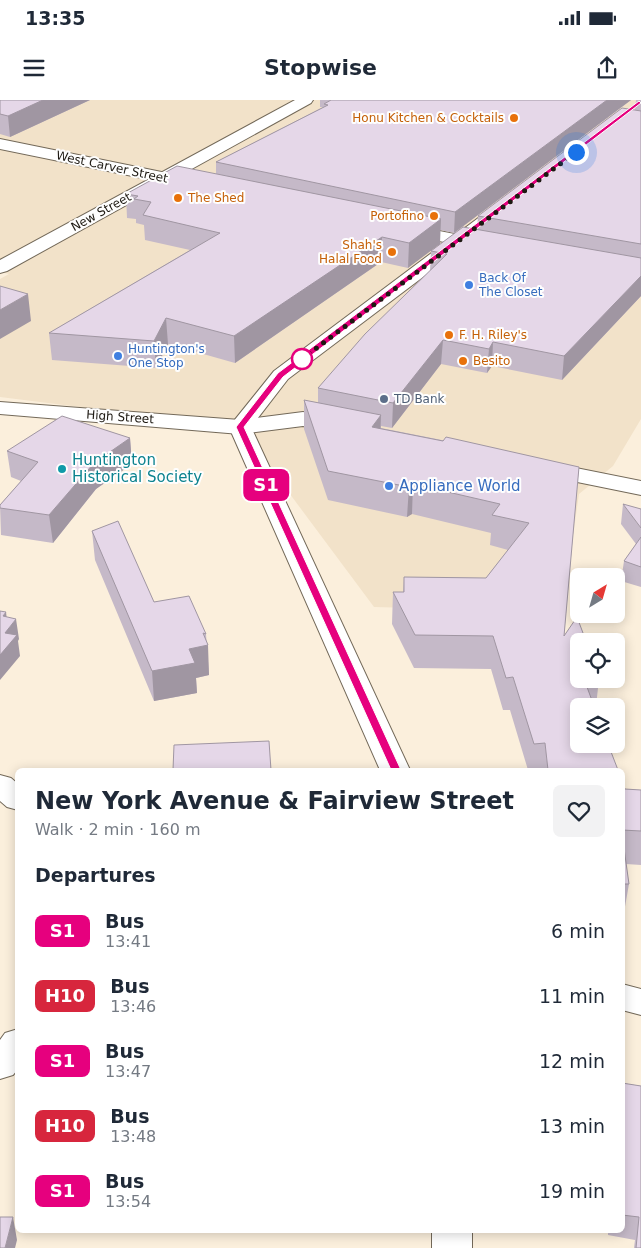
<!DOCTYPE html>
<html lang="en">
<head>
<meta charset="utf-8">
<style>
  body { margin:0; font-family:"DejaVu Sans",sans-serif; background:#f2f2f3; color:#1f2937; height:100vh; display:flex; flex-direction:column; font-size:19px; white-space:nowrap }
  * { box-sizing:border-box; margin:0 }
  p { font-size:16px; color:#747a83 }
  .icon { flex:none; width:28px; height:28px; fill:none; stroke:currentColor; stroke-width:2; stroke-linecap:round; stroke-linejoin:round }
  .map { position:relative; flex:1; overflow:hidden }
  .panel { position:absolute; left:15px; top:668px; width:610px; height:465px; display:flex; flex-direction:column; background:#fff; border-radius:8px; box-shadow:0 2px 12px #0003 }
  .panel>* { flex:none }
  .badge { padding:0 10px; border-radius:8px; font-size:18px; line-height:32px }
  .needle { width:32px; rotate:37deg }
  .controls { position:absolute; left:570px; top:468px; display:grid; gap:10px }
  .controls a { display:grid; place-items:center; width:55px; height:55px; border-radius:8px; background:#fff; box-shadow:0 2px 12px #0003; font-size:25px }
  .you { position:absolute; width:25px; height:25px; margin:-12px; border:4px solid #fff; border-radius:50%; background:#1a73e8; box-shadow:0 0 0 8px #1a73e833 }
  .map>.badge { position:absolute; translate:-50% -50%; box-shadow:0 0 0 2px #fff }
  h2 { padding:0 20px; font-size:19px; line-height:45px }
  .round { display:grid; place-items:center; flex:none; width:52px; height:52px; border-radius:8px; background:#f2f2f3 }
  .overview { display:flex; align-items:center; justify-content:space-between; height:85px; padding:0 20px }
  h1 { font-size:24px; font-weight:800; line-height:38px }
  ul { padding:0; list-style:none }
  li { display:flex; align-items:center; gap:15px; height:65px; padding:0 20px }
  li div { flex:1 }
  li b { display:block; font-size:19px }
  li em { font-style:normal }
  li .badge { min-width:55px; font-weight:700; text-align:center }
  .status { display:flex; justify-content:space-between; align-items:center; height:35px; padding:0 25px; background:#fff; direction:ltr }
  .status svg { height:14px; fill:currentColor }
  header { display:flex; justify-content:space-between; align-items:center; height:65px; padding:0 20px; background:#fff; font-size:22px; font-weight:800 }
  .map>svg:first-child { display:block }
  .built { fill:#f2e2c9 }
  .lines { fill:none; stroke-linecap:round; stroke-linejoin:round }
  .street-casing { stroke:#736959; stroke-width:2 }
  .secondary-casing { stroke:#736959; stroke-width:2 }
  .primary-casing { stroke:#736959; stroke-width:2 }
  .street { fill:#fff; fill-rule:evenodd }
  .secondary { fill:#fff; fill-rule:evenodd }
  .primary { fill:#fff; fill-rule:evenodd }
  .wall { fill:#c5b9c8 }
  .shaded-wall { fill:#a096a2 }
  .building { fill:#e5d7e8; stroke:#a096a2 }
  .line { fill:#e6007e; stroke:#fff }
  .walk { stroke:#1d1912; stroke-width:5; stroke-dasharray:0 9 }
  .food-dot { fill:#e8710a; stroke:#fefefe; stroke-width:2 }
  .shop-dot { fill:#3f7fe0; stroke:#fefefe; stroke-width:2 }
  .stop-dot { fill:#fff; stroke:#e6007e; stroke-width:2.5 }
  .service-dot { fill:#5c6f8a; stroke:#fefefe; stroke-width:2 }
  .culture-dot { fill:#0f9aa8; stroke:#fefefe; stroke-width:2 }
  .labels { text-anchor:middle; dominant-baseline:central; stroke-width:4; stroke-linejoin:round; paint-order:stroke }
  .far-food-label { font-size:12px; fill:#c56008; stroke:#fefefe; text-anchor:end }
  .far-street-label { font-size:12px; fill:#1d1912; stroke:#fefefe }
  .far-shop-label { font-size:12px; fill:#366cbe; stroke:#fefefe; text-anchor:start }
  .far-service-label { font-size:12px; fill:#4e5e75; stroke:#fefefe; text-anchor:start }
  .culture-label { font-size:15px; fill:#0d838f; stroke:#fefefe; text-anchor:start }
  .shop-label { font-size:15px; fill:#366cbe; stroke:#fefefe; text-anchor:start }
</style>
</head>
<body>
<div class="status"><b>13:35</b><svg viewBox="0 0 49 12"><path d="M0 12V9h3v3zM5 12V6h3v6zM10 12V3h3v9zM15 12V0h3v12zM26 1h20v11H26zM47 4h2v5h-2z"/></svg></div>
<header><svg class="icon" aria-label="menu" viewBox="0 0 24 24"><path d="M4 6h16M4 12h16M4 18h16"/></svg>Stopwise<svg class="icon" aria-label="share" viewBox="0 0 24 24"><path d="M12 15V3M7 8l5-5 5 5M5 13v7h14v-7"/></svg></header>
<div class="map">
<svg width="641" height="1148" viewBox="0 0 641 1148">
  <rect width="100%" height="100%" fill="#fbefdc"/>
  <path class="built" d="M0,0H641V319L613,366L579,394L562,512L374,507L240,327L0,297V179L9,174L0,172Z"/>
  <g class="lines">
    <g class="street-casing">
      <path id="street" d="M0,39L191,78L197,79L199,83L197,87L191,88L0,49Z
        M404,124L485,140L491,141L494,145L491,149L485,150L398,133L395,129L398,125Z
        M303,312L348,321L351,326L348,331L340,333L303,326L240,334L232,332L229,327L232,322L240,320Z
        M541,361L641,381V395L533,373L530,368L533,363Z
        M0,675L11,678L18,684V710L7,707L0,701Z
        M622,884L641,889V915L622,910Z
        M18,929V969L13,975L0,979V940L5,933Z"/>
    </g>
    <g class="secondary-casing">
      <path id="secondary" d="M295,0H313L311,3L7,171L0,173V160Z
        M0,302L240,320L248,322L251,327L248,332L240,334L0,314Z"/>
    </g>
    <g class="primary-casing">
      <path id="primary" d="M507,100L513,101L516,105L513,109L288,279L251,327L410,670H380L229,327L274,271L501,101Z
        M432,1130H472V1148H432Z"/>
    </g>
    <use href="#street" class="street"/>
    <use href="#secondary" class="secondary"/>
    <use href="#primary" class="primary"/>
  </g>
  <path class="wall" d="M0,0H90L10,37L0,34Z
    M320,0H631L454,133L440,130L408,168L381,162L235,263L168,244L156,268L52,260L49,233L190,150L145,140L144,125L136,123V119L127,118L126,94L216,74V62L323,7H320Z
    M636,0H641V196L562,280L492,266L487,273L441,264L392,328L381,326V328L579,367L564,536L579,579H599L596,606H579L618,670H528L510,610H503L491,569L414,568L392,524L393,492H403L404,477L486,478L508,450L490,445L491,433L412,414L407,417L328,400L304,329V300L318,303V288L430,171L431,151L477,129L478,116L635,10Z
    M130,338L132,364L96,389L53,443L1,435L0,405L21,381L11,377L7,351Z
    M623,404L641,428V487L621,481L624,461L636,444L621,424Z
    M92,431L154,502L206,534L209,575L196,578L197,593L154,601L95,460Z
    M622,683L625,689L641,690V765L626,764L629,784L623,818H622Z
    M622,983L641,986V1148H634L635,1140L608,1135V1130H622Z"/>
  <path class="shaded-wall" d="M43,0H90L10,37L8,16Z
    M607,0H631L454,133L455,112Z
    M441,119L440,144L408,168L409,143Z
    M382,137L381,162L235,263L234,236Z
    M641,176V196L562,280L564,256Z
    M28,194L31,221L0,239V210Z
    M166,218L168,244L156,268L154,241Z
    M443,240L441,264L392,328L393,303Z
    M493,242L492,266L487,273L489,249Z
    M381,315L380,344L372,327Z
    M130,338L132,364L96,389L53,443L49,415L94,363Z
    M413,384L412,414L407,417L409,387Z
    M6,512L8,529L16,519L19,539L18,541L20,556L0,580V555L3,516Z
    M208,545L209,575L196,578L197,593L154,601L152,571L189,549Z
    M13,1117L17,1140L15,1148H5Z"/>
  <path class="building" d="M0,0H43L8,16L0,14Z
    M331,0H607L455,112L216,62L328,5L324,4Z
    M622,8L641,11V144L478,116Z
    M177,66L441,119L409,143L382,137L234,236L166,218L154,241L49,233L220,133L143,115L151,102L134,99L138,96L126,94Z
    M463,127L641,158V176L564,256L493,242L489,249L443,240L393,303L318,288L365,234L447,154L431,151Z
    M0,186L28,194L0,210Z
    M304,300L381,315L372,327L443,341L446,337L579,367L564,536L577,517L586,541H579V579H586L589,586L587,587L594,606H579V644H608L618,670H548L545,643L534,644L513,577L506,578L493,536L415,535L393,492H404V477L486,478L529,423L492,415L500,404L413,384L409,387L328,371Z
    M62,316L130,338L94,363L49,415L0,408V405L38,362L7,351Z
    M623,404L641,409V428Z
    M118,421L154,502L189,496L206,534L203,533L208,545L189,549L195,563L152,571L92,431Z
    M641,437V467L624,461Z
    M0,511L6,512L3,516L16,519L5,533L17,535L0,555Z
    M269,641L271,670H173L174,645Z
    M622,683L625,689L641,690V731L622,730Z
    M622,734L629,784H622Z
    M622,983L641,986V1148H636L639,1117L622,1115Z
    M0,1117H13L5,1148H0Z"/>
  <path class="line" d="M639,1L641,3L283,277L244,327L401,670L395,673L392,672L236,327L278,273Z"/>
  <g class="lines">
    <path class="walk" d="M302,259L576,52"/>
  </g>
  <g class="food-dot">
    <circle cx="514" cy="18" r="5"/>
    <circle cx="178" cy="98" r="5"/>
    <circle cx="434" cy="116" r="5"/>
    <circle cx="392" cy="152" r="5"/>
    <circle cx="449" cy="235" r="5"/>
    <circle cx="463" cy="261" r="5"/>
  </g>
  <g class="shop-dot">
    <circle cx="469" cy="185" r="5"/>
    <circle cx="118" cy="256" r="5"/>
    <circle cx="389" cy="386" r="5"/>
  </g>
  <circle class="stop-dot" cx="302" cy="259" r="10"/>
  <circle class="service-dot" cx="384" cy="299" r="5"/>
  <circle class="culture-dot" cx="62" cy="369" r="5"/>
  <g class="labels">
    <g class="far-food-label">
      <text x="504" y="18">Honu Kitchen &amp; Cocktails</text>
      <text x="188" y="98" text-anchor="start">The Shed</text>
      <text x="424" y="116">Portofino</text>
      <text x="382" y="145">Shah's<tspan x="382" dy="14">Halal Food</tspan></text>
      <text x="459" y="235" text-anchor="start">F. H. Riley's</text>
      <text x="473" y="261" text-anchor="start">Besito</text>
    </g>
    <g class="far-street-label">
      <text transform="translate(112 67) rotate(12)">West Carver Street</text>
      <text transform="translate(101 112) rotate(-29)">New Street</text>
      <text transform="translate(120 317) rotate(4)">High Street</text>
    </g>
    <g class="far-shop-label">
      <text x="479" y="178">Back Of<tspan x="479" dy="14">The Closet</tspan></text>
      <text x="128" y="249">Huntington's<tspan x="128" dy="14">One Stop</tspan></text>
    </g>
    <g class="far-service-label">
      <text x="394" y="299">TD Bank</text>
    </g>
    <g class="culture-label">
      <text x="72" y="360">Huntington<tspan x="72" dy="17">Historical Society</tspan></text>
    </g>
    <g class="shop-label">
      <text x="399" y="386">Appliance World</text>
    </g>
  </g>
</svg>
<div class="controls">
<a><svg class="needle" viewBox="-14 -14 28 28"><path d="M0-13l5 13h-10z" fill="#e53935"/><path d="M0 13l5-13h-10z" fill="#747a83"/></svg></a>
<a><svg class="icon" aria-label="locate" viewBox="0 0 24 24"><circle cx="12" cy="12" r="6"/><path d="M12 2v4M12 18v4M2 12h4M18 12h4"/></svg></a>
<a><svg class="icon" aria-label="layers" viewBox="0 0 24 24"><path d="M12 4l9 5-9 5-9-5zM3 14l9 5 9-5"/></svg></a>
</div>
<div class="you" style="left:576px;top:52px"></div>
<b class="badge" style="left:266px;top:385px;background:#e6007e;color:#fff">S1</b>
<section class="panel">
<div class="overview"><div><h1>New York Avenue &amp; Fairview Street</h1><p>Walk · 2 min · 160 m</p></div><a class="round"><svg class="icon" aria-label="heart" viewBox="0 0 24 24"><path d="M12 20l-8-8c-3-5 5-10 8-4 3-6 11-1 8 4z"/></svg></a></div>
<h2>Departures</h2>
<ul>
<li><span class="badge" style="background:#e6007e;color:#fff">S1</span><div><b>Bus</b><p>13:41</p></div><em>6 min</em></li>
<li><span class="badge" style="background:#d7263d;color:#fff">H10</span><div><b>Bus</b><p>13:46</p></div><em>11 min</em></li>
<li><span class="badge" style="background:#e6007e;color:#fff">S1</span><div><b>Bus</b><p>13:47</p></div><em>12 min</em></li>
<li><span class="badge" style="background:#d7263d;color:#fff">H10</span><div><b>Bus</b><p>13:48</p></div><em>13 min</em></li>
<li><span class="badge" style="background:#e6007e;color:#fff">S1</span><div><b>Bus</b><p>13:54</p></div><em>19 min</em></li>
</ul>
</section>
</div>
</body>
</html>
